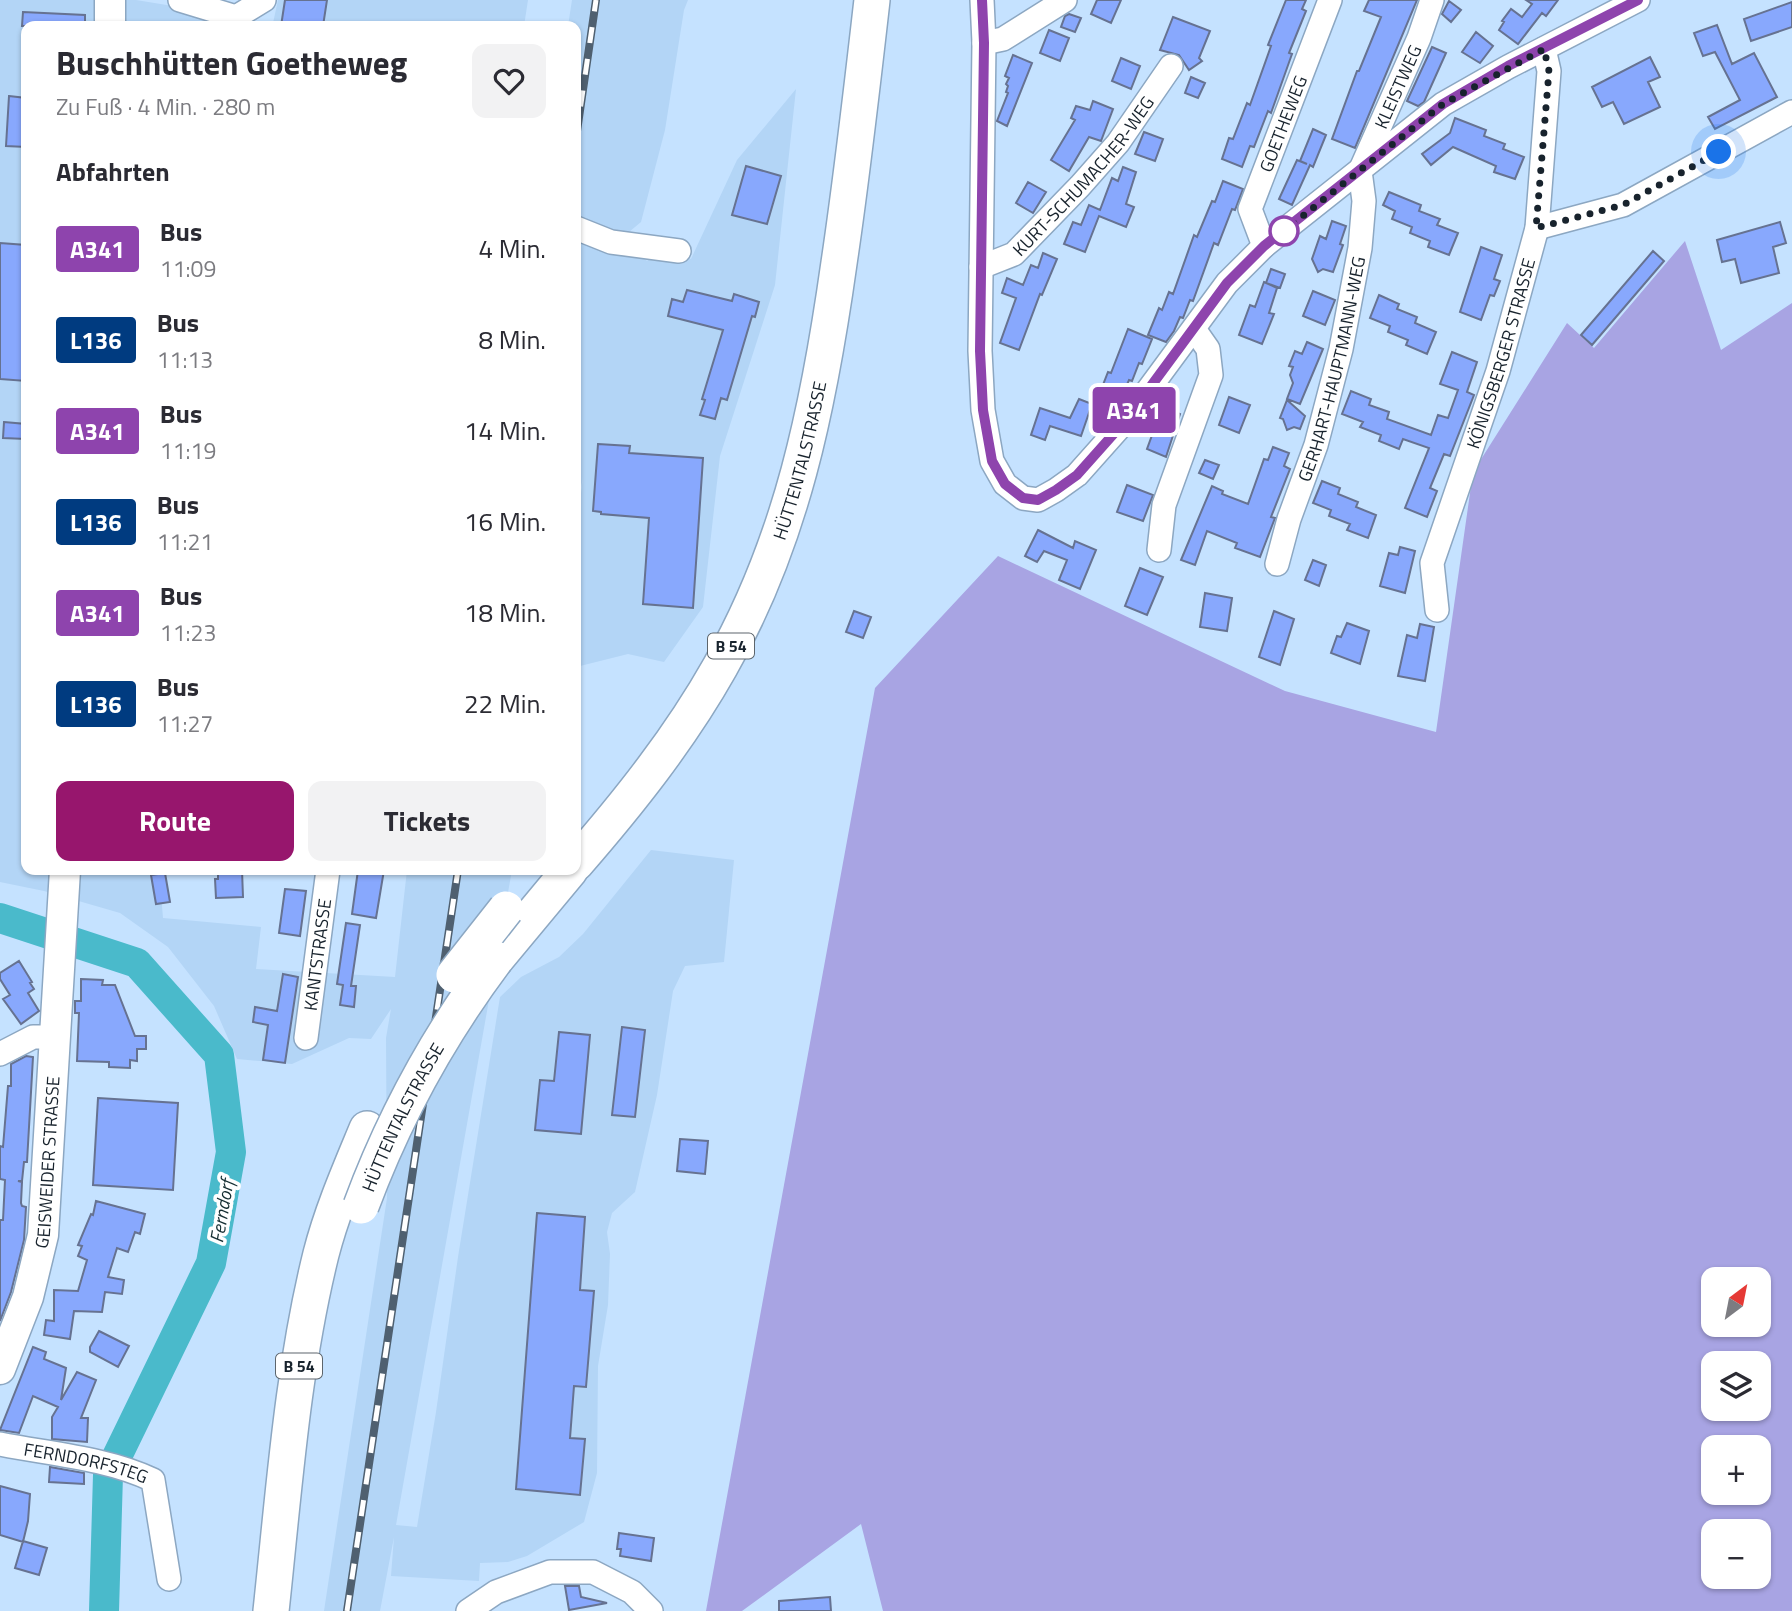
<!DOCTYPE html>
<html lang="de">
<head>
<meta charset="utf-8">
<style>
  body { margin:0; font-family:"Titillium Web",sans-serif; background:#f2f2f3; color:#2b2b33; height:100vh; display:flex; flex-direction:column; font-size:26px; white-space:nowrap }
  * { box-sizing:border-box; margin:0 }
  p { font-size:23px; color:#7c7c81 }
  .icon { flex:none; width:38px; height:38px; fill:none; stroke:currentColor; stroke-width:2; stroke-linecap:round; stroke-linejoin:round }
  .map { position:relative; flex:1; overflow:hidden }
  .panel { position:absolute; left:21px; top:21px; width:560px; height:854px; display:flex; flex-direction:column; background:#fff; border-radius:14px; box-shadow:0 2px 5px #0004 }
  .panel>* { flex:none }
  .badge { padding:0 14px; border-radius:5px; font-size:24px; line-height:46px }
  .needle { width:46px; rotate:32deg }
  .tools { position:absolute; left:1701px; top:1267px; display:grid; gap:14px }
  .tools a { display:grid; place-items:center; width:70px; height:70px; border-radius:14px; background:#fff; box-shadow:0 2px 5px #0004; font-size:35px }
  .you { position:absolute; width:35px; height:35px; margin:-18px; border:5px solid #fff; border-radius:50%; background:#1a73e8; box-shadow:0 0 0 10px #1a73e833 }
  .map>.badge { position:absolute; translate:-50% -50%; box-shadow:0 0 0 4px #fff }
  h2 { padding:0 35px; font-size:26px; line-height:63px }
  .round { display:grid; place-items:center; flex:none; width:74px; height:74px; border-radius:14px; background:#f2f2f3 }
  .summary { display:flex; align-items:center; justify-content:space-between; height:119px; padding:0 35px }
  h1 { font-size:33px; font-weight:700; line-height:52px }
  .cta { display:flex; gap:14px; margin-top:auto; padding:14px 35px }
  .cta a { flex:1; height:80px; border-radius:14px; background:#97166d; color:#fff; font-size:28px; font-weight:700; line-height:80px; text-align:center }
  .cta a+a { background:#f2f2f3; color:#2b2b33 }
  ul { padding:0; list-style:none }
  li { display:flex; align-items:center; gap:21px; height:91px; padding:0 35px }
  li div { flex:1 }
  li b { display:block; font-size:26px }
  li em { font-style:normal }
  li .badge { min-width:77px; font-weight:700; text-align:center }
  .map>svg:first-child { display:block }
  .built { fill:#b3d5f6 }
  .green { fill:#a8a4e3; fill-rule:evenodd }
  .lines { fill:none; stroke-linecap:round; stroke-linejoin:round }
  .river { stroke:#4abacb; stroke-width:30 }
  .building { fill:#88a8fd; stroke:#667291; stroke-width:2 }
  .minor-casing { stroke:#8ca7c2; stroke-width:26 }
  .major-casing { stroke:#8ca7c2; stroke-width:33 }
  .highway-casing { stroke:#8ca7c2; stroke-width:38 }
  .minor { stroke:#fff; stroke-width:23 }
  .major { stroke:#fff; stroke-width:30 }
  .highway { stroke:#fff; stroke-width:35 }
  .rail-casing { stroke:#4f6070; stroke-width:8 }
  .rail { stroke:#fff; stroke-width:5; stroke-dasharray:16; stroke-linecap:butt }
  .highway-bridge-casing { stroke:#8ca7c2; stroke-width:38; stroke-linecap:butt }
  .highway-bridge { stroke:#fff; stroke-width:35 }
  .line-casing { stroke:#fff; stroke-width:16 }
  .line { stroke:#8e44ad; stroke-width:10 }
  .walk { stroke:#18232d; stroke-width:7; stroke-dasharray:0 12.6 }
  .stop-dot { fill:#fff; stroke:#8e44ad; stroke-width:3.5 }
  .labels { text-anchor:middle; dominant-baseline:central; stroke-width:7; stroke-linejoin:round; paint-order:stroke }
  .shield { fill:#fff; stroke:#5d656c; stroke-width:2 }
  .shield-label { font-size:16px; font-weight:bold; fill:#18232d }
  .street-label { font-size:18px; fill:#18232d; stroke:#fff }
  .water-label { font-size:19px; font-style:italic; fill:#142d31; stroke:#fff }
</style>
</head>
<body>
<div class="map">
<svg width="1792" height="1611" viewBox="0 0 1792 1611">
  <rect width="100%" height="100%" fill="#c5e2ff"/>
  <path class="built" d="M0,0H136L185,8L222,26H26V870H159L163,918L261,927L256,969L395,977L407,870H512L396,1525L417,1527L436,1412L458,1257L500,997L521,977L559,957L583,934L651,850L734,860L724,962L685,966L673,991L657,1095L635,1192L612,1213L607,1232L610,1254L608,1305L598,1366L597,1473L584,1522L527,1556L508,1562L480,1563L479,1581L391,1576L394,1537L380,1611H324L387,1198L386,1038L391,1009L371,1039L349,1038L292,1064L237,1059L214,1006L168,947L120,913L44,891L0,882Z
    M278,0H528L524,26H259L273,23Z
    M572,0H688L684,10L665,130L641,222L623,237L647,261L661,250L691,259L737,160L796,89L775,285L720,456L703,607L664,662L628,654L576,667V533L583,477L576,514V26H568Z"/>
  <path class="green" d="M1685,241L1721,350L1792,303V1611H883L861,1524L742,1611H706L875,688L998,556L1285,691L1436,732L1473,472L1567,323L1594,348ZM1713,1279H1759V1325H1713ZM1713,1363H1759V1409H1713ZM1713,1447H1759V1493H1713ZM1713,1531H1759V1577H1713Z"/>
  <g class="lines">
    <path class="river" d="M0,918L137,963L219,1055L231,1152L211,1263L108,1475L104,1611"/>
  </g>
  <path class="building" d="M285,0H327L323,26H281Z
    M1097,0H1121L1111,23L1091,14Z
    M1286,0H1306L1302,9L1306,11L1289,53L1292,54L1271,113L1268,111L1254,147L1250,146L1242,167L1222,159L1229,138L1233,139L1247,103L1250,105L1271,46L1268,45Z
    M1369,0H1417L1355,148L1332,139L1357,71H1359L1381,17L1364,11Z
    M1526,0H1558L1546,16L1542,13L1518,44L1499,30L1504,22L1502,21L1511,9L1522,17L1532,4Z
    M1449,1L1461,10L1451,22L1442,14Z
    M1792,2V27L1751,41L1744,19Z
    M23,12L85,15V26H22Z
    M1069,14L1081,18L1075,32L1061,27L1065,16Z
    M1173,17L1210,31L1199,58L1202,61L1189,70L1179,55L1160,50Z
    M1717,25L1732,64L1754,53L1777,97L1715,129L1708,117L1740,100L1715,52L1703,56L1694,33Z
    M1049,30L1069,38L1060,61L1040,53Z
    M1476,32L1493,46L1480,63L1462,52Z
    M1432,47L1446,53L1424,102L1418,106L1407,101Z
    M1013,55L1032,63L1007,126L997,121L1008,93L1006,92L1008,86L1006,84L1009,78L1005,76Z
    M1650,57L1660,77L1648,82L1660,107L1624,124L1613,102L1602,107L1592,87Z
    M1121,58L1140,66L1131,89L1112,81Z
    M1191,77L1205,83L1198,98L1185,93Z
    M9,96L26,98V147L6,146Z
    M1093,101L1113,109L1101,141L1089,137L1069,171L1051,160L1075,120L1071,118L1076,106L1090,110Z
    M1455,118L1486,130L1484,136L1505,144L1503,149L1524,157L1515,179L1494,172L1496,166L1453,147L1431,165L1422,154L1450,133Z
    M1313,129L1326,135L1313,167L1310,165L1292,205L1279,199L1297,160L1307,164L1300,161Z
    M1144,132L1163,139L1155,161L1135,154Z
    M746,166L781,176L767,224L732,215Z
    M1123,167L1136,172L1126,204L1134,207L1126,227L1099,216L1085,252L1064,244L1073,222L1081,225L1089,205L1100,210L1112,178L1118,181Z
    M1223,181L1243,189L1235,210L1232,209L1218,245L1214,243L1193,301L1190,300L1183,318L1180,317L1174,331L1166,342L1148,335L1159,308L1162,310L1169,292L1173,294L1194,235L1197,237L1212,201L1215,202Z
    M1028,182L1046,192L1033,213L1016,203Z
    M1389,192L1421,205L1419,211L1440,219L1437,225L1458,233L1449,255L1428,247L1430,241L1410,233L1412,227L1392,219L1395,211L1383,205Z
    M1332,221L1346,226L1340,244L1343,245L1333,272L1323,269L1318,272L1312,259L1320,236L1326,239Z
    M1780,222L1786,243L1773,247L1779,273L1741,283L1735,259L1722,262L1717,240Z
    M0,243L26,245V381L0,379Z
    M1481,247L1502,255L1494,279L1500,281L1494,296L1490,295L1481,320L1460,312Z
    M1653,251L1664,261L1592,345L1581,335Z
    M1043,253L1057,259L1042,295L1040,294L1019,350L1000,343L1016,298L1002,293L1007,278L1023,285L1031,265L1038,268Z
    M1271,269L1285,274L1280,288L1266,283Z
    M1264,282L1277,288L1269,313L1274,314L1262,344L1239,335L1250,305L1255,307Z
    M687,290L732,301L734,294L759,302L755,317L752,316L727,400L721,398L715,419L700,415L705,400L702,399L723,330L668,316L672,299L683,302Z
    M1313,291L1335,300L1325,325L1303,316Z
    M1379,295L1399,304L1397,309L1417,317L1415,323L1436,332L1427,354L1406,345L1408,340L1388,332L1390,326L1370,318Z
    M1128,329L1152,339L1142,364L1139,363L1132,381L1129,380L1121,398L1101,390L1108,372L1111,373Z
    M1307,342L1323,349L1300,404L1287,399L1293,383L1290,375L1293,367L1289,366L1295,351L1302,354Z
    M1452,352L1477,362L1467,392L1474,395L1450,456L1444,454L1430,488L1437,491L1427,517L1405,508L1429,448L1403,439L1399,449L1379,441L1381,435L1360,427L1363,422L1342,414L1351,391L1371,399L1369,405L1389,412L1387,419L1431,435L1438,415L1448,418L1458,390L1440,384Z
    M1229,397L1250,405L1239,433L1219,425Z
    M1079,399L1092,404L1081,436L1050,426L1045,440L1031,435L1040,408L1070,418Z
    M1287,400L1305,416L1300,429L1294,427L1287,430L1283,419L1280,418Z
    M1167,408L1180,414L1166,457L1147,449L1158,419L1162,421Z
    M4,422L26,424V439L3,438Z
    M598,444L630,446L629,453L703,458L693,608L643,604L649,518L601,514V512L593,511Z
    M1273,447L1289,453L1284,466L1290,469L1271,517L1275,518L1260,557L1235,548L1237,543L1207,531L1195,565L1181,560L1212,486L1223,491L1222,494L1248,504L1264,459L1268,460Z
    M1205,460L1219,465L1213,479L1199,473Z
    M1322,481L1340,488L1338,494L1358,502L1356,507L1376,515L1368,538L1347,530L1350,524L1329,516L1331,510L1313,503Z
    M1127,485L1153,495L1143,521L1117,512Z
    M1038,530L1073,548L1075,541L1096,550L1080,589L1059,580L1067,560L1044,551L1037,562L1025,556Z
    M1400,547L1415,551L1405,593L1380,586L1389,553L1398,555Z
    M1313,560L1326,565L1319,586L1305,580Z
    M1140,568L1163,577L1147,615L1125,606Z
    M1205,593L1232,598L1227,631L1200,627Z
    M854,611L871,617L863,638L846,632Z
    M1274,611L1294,619L1280,665L1259,657Z
    M1347,623L1369,631L1360,664L1331,653L1337,636L1341,637Z
    M1420,624L1434,627L1425,681L1398,676L1407,635L1417,638Z
    M218,870H242L243,897L216,898L215,879H218Z
    M358,870H384L376,918L352,914Z
    M165,873L170,902L156,904L151,875Z
    M285,889L306,891L300,936L279,933Z
    M346,923L360,925L351,986H356L354,1007L340,1005L343,985L337,984Z
    M19,961L32,982L30,983L34,989L28,993L39,1011L21,1024L3,999L10,995L0,979V973Z
    M283,974L298,977L285,1063L263,1060L268,1025L253,1022L255,1007L277,1011Z
    M81,979L103,980L102,985H115L135,1036H146V1049H137V1061L130,1060V1068L109,1067V1062L77,1061L79,1013H75V1001H81Z
    M622,1027L645,1030L635,1117L612,1115Z
    M559,1032L590,1035L581,1134L535,1130L540,1080L554,1081Z
    M26,1056L33,1057L27,1162H24L22,1181H18L22,1182L21,1203L22,1206L26,1207L24,1240L11,1292L0,1321V1220H3L5,1180L0,1179V1146L3,1147L8,1086H11V1064Z
    M98,1098L178,1103L173,1190L93,1185Z
    M680,1139L708,1141L705,1174L677,1171Z
    M96,1201L145,1214L140,1234L135,1232L128,1252L117,1248L108,1277L124,1280L122,1294L105,1292L102,1312L74,1311L70,1339L44,1335L46,1320L54,1321V1290L78,1291L87,1260L78,1256L82,1246L78,1245L91,1214L93,1215Z
    M537,1213L585,1217L580,1290L594,1291L586,1387L574,1386L570,1438L585,1439L580,1495L516,1489Z
    M99,1331L129,1346L118,1367L90,1352V1347Z
    M33,1347L46,1352L44,1359L66,1368L61,1400L77,1372L96,1380L81,1418H88L87,1442L52,1439V1417L58,1407L33,1396L19,1433L0,1430Z
    M50,1467L84,1473V1484L49,1482Z
    M0,1486L30,1494L28,1521L23,1542L0,1535Z
    M619,1533L654,1538L651,1561L620,1556L621,1549H617Z
    M23,1541L47,1548L39,1575L15,1568Z
    M565,1586H579L581,1597L607,1603L569,1610Z
    M830,1597L831,1611H779V1601Z"/>
  <g class="lines">
    <g class="minor-casing">
      <g id="minor">
        <path d="M180,0L236,17L264,0"/>
        <path d="M982,0L984,43L980,351L983,410L992,461L1005,484L1023,498L1038,500L1056,490L1077,475L1126,420L1227,283L1264,246L1443,104L1508,67L1638,0"/>
        <path d="M984,43L1003,39L1065,0"/>
        <path d="M576,228L611,242L679,251"/>
        <path d="M1537,228L1623,205L1792,112"/>
        <path id="s1" d="M1264,246L1250,209L1330,0"/>
        <path id="s2" d="M981,267L1014,254L1080,186L1118,143L1171,66"/>
        <path d="M1159,550L1164,505L1211,375L1208,349L1194,329"/>
        <path id="s3" d="M1277,564L1289,519L1316,445L1341,349L1360,248L1364,201L1360,171L1419,38L1432,0"/>
        <path id="s4" d="M1437,610L1432,563L1498,371L1537,228L1549,71L1544,49"/>
        <path id="s5" d="M306,1038L328,870"/>
        <path d="M0,1054L33,1037H55"/>
        <path id="s6" d="M0,1444C50,1454 107,1458 153,1480L169,1579"/>
        <path d="M468,1611L496,1592L550,1572H593L632,1592L651,1611"/>
      </g>
    </g>
    <g class="major-casing">
      <g id="major">
        <path d="M110,26V0"/>
        <path id="s7" d="M0,1369L28,1297L43,1235L65,870"/>
      </g>
    </g>
    <g class="highway-casing">
      <g id="highway">
        <path id="s8" d="M576,863C629,802 680,738 720,667C792,541 819,405 839,263C852,176 862,88 872,0"/>
        <path d="M496,959L570,870"/>
        <path d="M271,1611C284,1491 292,1371 321,1254C332,1211 350,1170 367,1129"/>
      </g>
    </g>
    <use href="#minor" class="minor"/>
    <use href="#major" class="major"/>
    <use href="#highway" class="highway"/>
    <g class="rail-casing">
      <path id="rail" d="M576,138L596,0
        M347,1611L458,870"/>
    </g>
    <use href="#rail" class="rail"/>
    <g class="highway-bridge-casing">
      <g id="highway-bridge">
        <path d="M454,975L506,909"/>
        <path id="s9" d="M361,1206C394,1117 439,1035 496,959"/>
      </g>
    </g>
    <use href="#highway-bridge" class="highway-bridge"/>
  </g>
  <g class="lines">
    <g class="line-casing">
      <path id="line" d="M982,0L984,43L980,351L983,410L992,461L1005,484L1023,498L1038,500L1056,490L1077,475L1126,420L1227,283L1264,246L1443,104L1508,66L1638,0"/>
    </g>
    <use href="#line" class="line"/>
    <path class="walk" d="M1284,231L1443,104L1544,49L1549,71L1536,228L1623,205L1719,152"/>
  </g>
  <circle class="stop-dot" cx="1284" cy="231" r="14"/>
  <g class="labels">
    <g class="shield">
      <rect x="708" y="633.5" width="46" height="25" rx="5"/>
      <rect x="276" y="1353.5" width="46" height="25" rx="5"/>
    </g>
    <g class="shield-label">
      <text x="731" y="646">B 54</text>
      <text x="299" y="1366">B 54</text>
    </g>
    <g class="street-label">
      <text stroke="none"><textPath href="#s3" startOffset="497">KLEISTWEG</textPath></text>
      <text stroke="none"><textPath href="#s1" startOffset="131">GOETHEWEG</textPath></text>
      <text stroke="none"><textPath href="#s2" startOffset="140">KURT-SCHUMACHER-WEG</textPath></text>
      <text stroke="none"><textPath href="#s4" startOffset="268">KÖNIGSBERGER STRASSE</textPath></text>
      <text stroke="none"><textPath href="#s3" startOffset="203">GERHART-HAUPTMANN-WEG</textPath></text>
      <text stroke="none"><textPath href="#s8" startOffset="466">HÜTTENTALSTRASSE</textPath></text>
      <text stroke="none"><textPath href="#s5" startOffset="84">KANTSTRASSE</textPath></text>
      <text stroke="none"><textPath href="#s9" startOffset="98">HÜTTENTALSTRASSE</textPath></text>
      <text stroke="none"><textPath href="#s7" startOffset="214">GEISWEIDER STRASSE</textPath></text>
      <text stroke="none"><textPath href="#s6" startOffset="88">FERNDORFSTEG</textPath></text>
    </g>
    <g class="water-label">
      <text transform="translate(221 1211) rotate(-80)">Ferndorf</text>
    </g>
  </g>
</svg>
<div class="tools">
<a><svg class="needle" viewBox="-14 -14 28 28"><path d="M0-13l5 13h-10z" fill="#e53935"/><path d="M0 13l5-13h-10z" fill="#7c7c81"/></svg></a>
<a><svg class="icon" aria-label="layers" viewBox="0 0 24 24"><path d="M12 4l9 5-9 5-9-5zM3 14l9 5 9-5"/></svg></a>
<a>+</a>
<a>−</a>
</div>
<div class="you" style="left:1719px;top:152px"></div>
<b class="badge" style="left:1134px;top:410px;background:#8e44ad;color:#fff">A341</b>
<section class="panel">
<div class="summary"><div><h1>Buschhütten Goetheweg</h1><p>Zu Fuß · 4 Min. · 280 m</p></div><a class="round"><svg class="icon" aria-label="heart" viewBox="0 0 24 24"><path d="M12 20l-8-8c-3-5 5-10 8-4 3-6 11-1 8 4z"/></svg></a></div>
<h2>Abfahrten</h2>
<ul>
<li><span class="badge" style="background:#8e44ad;color:#fff">A341</span><div><b>Bus</b><p>11:09</p></div><em>4 Min.</em></li>
<li><span class="badge" style="background:#003b80;color:#fff">L136</span><div><b>Bus</b><p>11:13</p></div><em>8 Min.</em></li>
<li><span class="badge" style="background:#8e44ad;color:#fff">A341</span><div><b>Bus</b><p>11:19</p></div><em>14 Min.</em></li>
<li><span class="badge" style="background:#003b80;color:#fff">L136</span><div><b>Bus</b><p>11:21</p></div><em>16 Min.</em></li>
<li><span class="badge" style="background:#8e44ad;color:#fff">A341</span><div><b>Bus</b><p>11:23</p></div><em>18 Min.</em></li>
<li><span class="badge" style="background:#003b80;color:#fff">L136</span><div><b>Bus</b><p>11:27</p></div><em>22 Min.</em></li>
</ul>
<div class="cta"><a>Route</a><a>Tickets</a></div>
</section>
</div>
</body>
</html>
